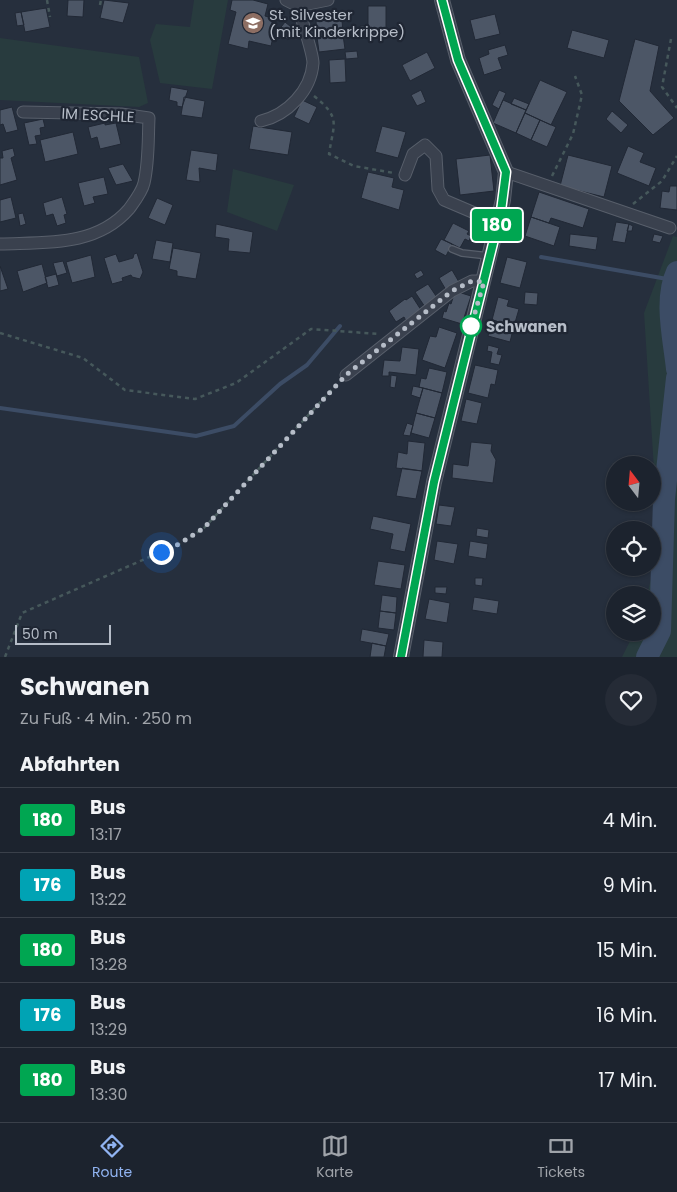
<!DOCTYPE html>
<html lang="de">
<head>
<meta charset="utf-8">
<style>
  body { margin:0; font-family:Poppins,sans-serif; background:#252b36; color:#f1f3f6; height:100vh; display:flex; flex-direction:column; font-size:19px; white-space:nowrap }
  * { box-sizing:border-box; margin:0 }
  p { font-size:16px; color:#a0a4aa }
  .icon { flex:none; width:28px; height:28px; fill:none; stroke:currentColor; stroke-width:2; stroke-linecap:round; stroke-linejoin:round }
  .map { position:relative; height:657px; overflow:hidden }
  .panel { display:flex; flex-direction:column; background:#1c232e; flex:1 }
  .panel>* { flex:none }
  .badge { padding:0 10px; border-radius:4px; font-size:18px; line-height:32px }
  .needle { width:32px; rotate:344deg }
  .buttons { position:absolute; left:606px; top:456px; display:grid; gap:10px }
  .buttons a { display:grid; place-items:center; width:55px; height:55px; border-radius:50%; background:#1c232e; box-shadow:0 1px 4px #0004,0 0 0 1px #3a404a; font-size:25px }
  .scale { position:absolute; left:15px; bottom:12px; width:96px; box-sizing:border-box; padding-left:5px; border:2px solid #b6bdc8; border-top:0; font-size:14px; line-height:18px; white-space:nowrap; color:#b6bdc8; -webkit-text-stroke:4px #1f2633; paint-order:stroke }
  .you { position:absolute; width:25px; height:25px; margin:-12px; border:4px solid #fff; border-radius:50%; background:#1a73e8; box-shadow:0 0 0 8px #1a73e833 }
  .map>.badge { position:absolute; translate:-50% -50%; box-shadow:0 0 0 2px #fff }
  h2 { padding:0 20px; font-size:19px; line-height:45px }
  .round { display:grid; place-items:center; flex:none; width:52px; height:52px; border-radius:26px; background:#252b36 }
  .overview { display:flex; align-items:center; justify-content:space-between; height:85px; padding:0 20px }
  h1 { font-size:24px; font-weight:700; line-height:38px }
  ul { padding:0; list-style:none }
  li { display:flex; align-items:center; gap:15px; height:65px; padding:0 20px; border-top:1px solid #3a404a }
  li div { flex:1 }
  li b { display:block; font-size:19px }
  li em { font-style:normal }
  li .badge { min-width:55px; font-weight:700; text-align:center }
  .tab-bar { display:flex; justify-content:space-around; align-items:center; height:70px; border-top:1px solid #3a404a; background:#1c232e; font-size:14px; color:#a0a4aa }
  .tab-bar a { display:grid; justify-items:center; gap:2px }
  .tab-bar .active { color:#91b4f2 }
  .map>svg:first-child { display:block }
  .green { fill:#283b3e }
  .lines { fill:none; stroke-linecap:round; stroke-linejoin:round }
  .stream { stroke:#3c4c65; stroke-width:4 }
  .river { stroke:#3c4c65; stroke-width:22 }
  .building { fill:#4c5666; stroke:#212835 }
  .service-casing { stroke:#585f6b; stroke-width:8 }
  .minor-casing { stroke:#585f6b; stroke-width:13 }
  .tertiary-casing { stroke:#585f6b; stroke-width:16 }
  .path { stroke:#46585b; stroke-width:2.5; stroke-dasharray:4 4; stroke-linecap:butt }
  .service { stroke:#3a414e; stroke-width:5.5 }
  .minor { stroke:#3a414e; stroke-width:11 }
  .tertiary { stroke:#3a414e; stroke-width:14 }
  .line-casing { stroke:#fff; stroke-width:11 }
  .line { stroke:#00a651; stroke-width:8 }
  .walk { stroke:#b6bdc8; stroke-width:5; stroke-dasharray:0 9 }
  .stop-dot { fill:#fff; stroke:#00a651; stroke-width:2.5 }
  .labels { text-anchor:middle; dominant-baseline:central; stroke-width:4.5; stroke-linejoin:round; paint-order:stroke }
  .poi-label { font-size:15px; fill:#b6bdc8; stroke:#1f2633; text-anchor:start }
  .street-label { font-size:15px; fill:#b6bdc8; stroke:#1f2633 }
  .stop-label { font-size:15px; font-weight:bold; fill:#b6bdc8; stroke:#1f2633; text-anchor:start }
</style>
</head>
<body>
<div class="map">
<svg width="677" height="657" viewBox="0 0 677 657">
  <rect width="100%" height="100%" fill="#262f3d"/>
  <path class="green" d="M194,0H228L212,89L160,83L150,40L156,24L190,27Z
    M0,38L139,57L148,103L139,107L0,100Z
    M233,169L294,185L277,231L227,212Z
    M673,236L677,237V657H622L634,633L652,632V595H647L654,567L655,485L644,313Z"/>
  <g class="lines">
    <path class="stream" d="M541,257L673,280
      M0,408L196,436L234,426L280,384L307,365L340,326"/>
    <path class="river" d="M677,272C664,300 674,339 677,369
      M647,657L660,631L664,499L677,378"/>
  </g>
  <path class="building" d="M68,0H84L83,17L67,16Z
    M104,0L129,3L123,23L100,18Z
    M232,0H253L268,4L265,16L273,18L271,27L275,28L271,46L249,41L248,49L228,44L236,12L230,10Z
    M368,6H386V36H360V26H368Z
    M46,8L50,27L25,32L21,12Z
    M21,12L24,25L17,26L15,13Z
    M495,14L500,34L475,40L470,20Z
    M342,19L343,35L317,37L316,21Z
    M285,22L296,31L288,40L278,31Z
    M572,30L609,40L604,58L567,48Z
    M343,35L345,49L319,52L317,37Z
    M635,39L659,46L650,91L674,118L653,135L619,101Z
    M505,45L508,55L498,58L502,69L484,75L479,58L489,54L488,50Z
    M357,51L358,58L346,59L345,52Z
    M427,52L435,68L410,81L402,65Z
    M345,59L346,82L330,83L329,60Z
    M540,80L567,92L551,125L525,113Z
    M171,87L188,90L182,107L177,106V102L169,100Z
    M421,90L426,102L417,106L411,95Z
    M499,90L506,93L499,109L492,105Z
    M184,97L205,101L202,118L181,115Z
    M514,98L529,104L526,110L511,104Z
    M302,100L317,107L309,124L294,117Z
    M503,100L526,110L516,133L493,123Z
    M12,107L18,130L6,133L3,124L0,125V110Z
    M612,111L628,125L621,133L606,119Z
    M525,113L540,120L531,140L516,133Z
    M43,119L45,127L40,128L41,135L35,136L37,144L29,145L24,123Z
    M540,120L556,127L547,147L531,140Z
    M105,123V125L116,123L121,144L100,149L97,137L91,139L88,127Z
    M253,126L292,132L288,155L249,149Z
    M382,126L406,132L398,158L375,152Z
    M73,132L78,154L45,162L40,140Z
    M628,146L644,153L640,162L656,168L649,186L617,173Z
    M13,148L15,156L11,158L17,180L0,185V158H3L2,151Z
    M191,150L218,154L216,171L199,168L200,182L186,180Z
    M490,155L494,191L460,195L456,159Z
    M568,155L612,166L604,197L560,186Z
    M123,164L133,181L116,185L108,168Z
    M368,172L394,178L392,187L404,190L399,210L361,198Z
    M104,177L108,194L93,197L95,203L84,206L78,183Z
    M670,186H677V210L660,208L662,191L669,192Z
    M539,192L589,209L583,228L551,218L549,223L531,217Z
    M11,197L16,218L0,222V200Z
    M62,197L67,214L64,215L66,223L57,226L53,214L46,216L43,203Z
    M157,198L173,205L165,225L148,218Z
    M23,213L26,224L20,226L18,214Z
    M531,217L560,227L554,246L525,236Z
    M616,222L629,224L625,243L612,241Z
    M453,223L469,231L467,234L471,236L469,241L465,239L460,248L444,240Z
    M216,224L253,232L250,253L228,251L229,239L215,237Z
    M629,224L633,226L632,231H627Z
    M570,234L598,237L596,250L569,246Z
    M654,234L663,236L660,243L652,241Z
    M441,239L452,244L446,256L435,250Z
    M156,240L173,243L170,262L152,259Z
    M173,248L201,253L196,279L177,276V271L169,269Z
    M137,253L143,272L140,279L132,277L131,275L122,278L123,281L112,284L104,258L116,254L119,262L133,258L134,254Z
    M91,255L95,277L72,283L66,262Z
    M507,257L527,262L520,288L500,283Z
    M63,261L67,273L57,276L53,263Z
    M42,264L47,283L23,292L17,271Z
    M0,266L8,289L0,291Z
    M421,270L424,275L417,279L414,274Z
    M452,270L459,282L446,290L439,278Z
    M56,274L59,285L48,288L45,277Z
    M428,284L438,299L425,307L415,292Z
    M455,291L471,296L462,324L442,318L444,311L446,312L449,303L451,304Z
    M525,292L538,293L537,305L524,304Z
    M412,296L421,310L406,321L404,317L396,322L389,311L405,299L406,300Z
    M498,297L509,300L507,306L519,309L514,326L492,320Z
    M492,320L514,326L510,342L488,336Z
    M439,327L457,333L445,368L422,360L430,336L436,337Z
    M488,345L499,348L497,354L502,355L499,365L490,363L492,352L487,351Z
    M402,347L419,349L416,375L389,372V376H382L384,360L400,361Z
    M475,365L498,370L495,385L491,384L488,398L468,393Z
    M429,368L447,372L442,393L419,387L421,378L426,379Z
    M391,375L397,376L395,388L390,387Z
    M413,386L423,388L420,398L411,395Z
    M423,388L442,393L435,418L416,413Z
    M466,399L482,403L477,424L461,421Z
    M416,413L435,418L429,438L411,433Z
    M407,423L413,425L410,436L403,435Z
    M408,441L425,443L422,471L396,468L398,452L407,454Z
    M471,442L492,444L491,451L496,460L493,483L452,478L453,464L468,466Z
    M402,468L422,471L416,499L396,496Z
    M439,505L455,507L451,526L436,524Z
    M373,516L411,524L405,552L390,549L393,534L370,529Z
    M477,528L489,530L488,538L476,536Z
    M437,541L458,544L454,564L434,560Z
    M470,541L488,544L486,559L468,556Z
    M378,561L405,565L401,589L374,585Z
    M475,578H483L482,586L475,585Z
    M435,587H447L446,594L435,593Z
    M382,595L397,597L396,613L380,611Z
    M474,597L499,601L497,614L472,610Z
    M429,599L450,603L447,623L425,619Z
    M380,611L396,613L394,630L378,628Z
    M362,629L389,634L386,646L360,641Z
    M424,640L443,642L442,657H423Z
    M372,643L386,646L384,657H370Z"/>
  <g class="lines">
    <g class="service-casing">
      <path id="service" d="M452,249L462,253L489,256"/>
    </g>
    <g class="minor-casing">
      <path id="minor" d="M286,0L298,6L328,0
        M261,121C287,115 311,91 313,63C313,52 301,19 298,6
        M506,172L670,228
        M405,175L413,154L425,145L436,156L438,189L444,200L498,223
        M0,244C45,242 96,247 129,209C134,202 142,192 144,183C149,162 148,139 149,118L121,114L23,112
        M346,375L452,291L472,281H484"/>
    </g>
    <g class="tertiary-casing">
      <path id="tertiary" d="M401,657L434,482L503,200L506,172L458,60L442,0"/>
    </g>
    <path class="path" d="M47,0L50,17
      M100,5L101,0
      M671,39L662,87L677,108
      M314,96C341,118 334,122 329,154L354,166L394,173
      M552,176L573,134L582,95L575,76
      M633,204L662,181L677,156
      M0,333L83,358L125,390L195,399L236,383L311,329L379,334
      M5,657L22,613L179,544L204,528L338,383"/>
    <use href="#service" class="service"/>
    <use href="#minor" class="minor"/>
    <use href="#tertiary" class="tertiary"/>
  </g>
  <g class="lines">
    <g class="line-casing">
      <path id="line" d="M401,657L434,482L501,211L506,172L458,60L442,0"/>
    </g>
    <use href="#line" class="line"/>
    <path class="walk" d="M161,552L179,544L204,528L346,375L452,291L472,281L484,282L471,326"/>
  </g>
  <defs>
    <g id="school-disc" transform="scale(1.125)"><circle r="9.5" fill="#8d6e63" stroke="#1f2633"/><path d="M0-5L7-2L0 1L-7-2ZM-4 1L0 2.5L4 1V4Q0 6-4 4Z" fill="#fff"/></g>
  </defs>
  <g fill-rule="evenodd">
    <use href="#school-disc" x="253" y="23"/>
  </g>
  <circle class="stop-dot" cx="471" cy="326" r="10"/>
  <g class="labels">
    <g class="poi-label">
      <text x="269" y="14">St. Silvester<tspan x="269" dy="17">(mit Kinderkrippe)</tspan></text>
    </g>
    <g class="street-label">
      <text transform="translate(98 115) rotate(3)">IM ESCHLE</text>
    </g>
    <g class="stop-label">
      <text x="486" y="326">Schwanen</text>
    </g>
  </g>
</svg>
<div class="buttons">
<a><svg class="needle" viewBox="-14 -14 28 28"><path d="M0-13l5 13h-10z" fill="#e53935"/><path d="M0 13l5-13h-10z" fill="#a0a4aa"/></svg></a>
<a><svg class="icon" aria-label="locate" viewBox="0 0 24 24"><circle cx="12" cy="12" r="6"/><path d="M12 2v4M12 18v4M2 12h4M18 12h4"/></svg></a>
<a><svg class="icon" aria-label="layers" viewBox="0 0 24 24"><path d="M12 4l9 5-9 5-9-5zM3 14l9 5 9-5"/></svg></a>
</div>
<div class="scale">50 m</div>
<div class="you" style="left:161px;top:552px"></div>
<b class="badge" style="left:497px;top:225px;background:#00a651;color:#fff">180</b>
</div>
<section class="panel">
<div class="overview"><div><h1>Schwanen</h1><p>Zu Fuß · 4 Min. · 250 m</p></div><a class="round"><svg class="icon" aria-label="heart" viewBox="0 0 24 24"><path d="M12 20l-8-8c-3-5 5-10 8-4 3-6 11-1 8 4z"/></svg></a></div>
<h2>Abfahrten</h2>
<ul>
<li><span class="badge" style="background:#00a651;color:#fff">180</span><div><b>Bus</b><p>13:17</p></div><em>4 Min.</em></li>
<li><span class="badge" style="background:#00a3b4;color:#fff">176</span><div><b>Bus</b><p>13:22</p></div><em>9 Min.</em></li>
<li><span class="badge" style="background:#00a651;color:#fff">180</span><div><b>Bus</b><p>13:28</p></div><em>15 Min.</em></li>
<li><span class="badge" style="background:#00a3b4;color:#fff">176</span><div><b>Bus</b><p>13:29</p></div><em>16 Min.</em></li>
<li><span class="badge" style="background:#00a651;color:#fff">180</span><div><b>Bus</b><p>13:30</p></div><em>17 Min.</em></li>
</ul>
</section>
<nav class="tab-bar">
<a class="active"><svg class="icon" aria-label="directions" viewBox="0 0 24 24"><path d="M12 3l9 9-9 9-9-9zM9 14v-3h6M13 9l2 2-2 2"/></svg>Route</a>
<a><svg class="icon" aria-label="map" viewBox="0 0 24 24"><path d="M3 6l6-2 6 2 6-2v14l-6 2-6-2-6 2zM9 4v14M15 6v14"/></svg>Karte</a>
<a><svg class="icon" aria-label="tickets" viewBox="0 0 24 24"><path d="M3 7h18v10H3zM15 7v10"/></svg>Tickets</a>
</nav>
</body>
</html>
